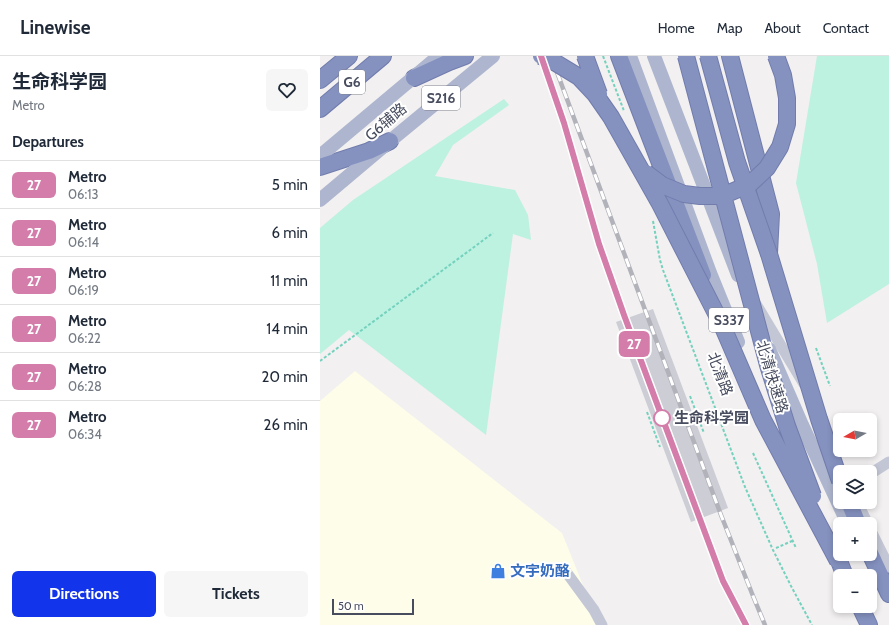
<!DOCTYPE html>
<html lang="en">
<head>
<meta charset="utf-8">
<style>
  body { margin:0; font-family:Cabin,"Noto Sans SC",sans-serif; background:#f6f6f7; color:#1f2937; height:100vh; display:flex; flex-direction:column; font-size:15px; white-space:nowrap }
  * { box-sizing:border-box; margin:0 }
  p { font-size:13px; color:#747a83 }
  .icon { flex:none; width:22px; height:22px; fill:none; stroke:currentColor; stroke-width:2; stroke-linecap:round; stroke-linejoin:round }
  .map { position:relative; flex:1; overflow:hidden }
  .drawer { display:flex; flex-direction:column; background:#fff; width:320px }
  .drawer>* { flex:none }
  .badge { padding:0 8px; border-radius:6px; font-size:14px; line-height:26px }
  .needle { width:26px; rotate:261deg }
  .buttons { position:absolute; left:513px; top:357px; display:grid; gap:8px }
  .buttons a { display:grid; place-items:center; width:44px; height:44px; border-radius:6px; background:#fff; box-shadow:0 2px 6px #0003; font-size:20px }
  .scale { position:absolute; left:12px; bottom:10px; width:82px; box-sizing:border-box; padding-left:4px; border:2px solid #474c5e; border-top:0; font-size:11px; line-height:14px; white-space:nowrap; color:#474c5e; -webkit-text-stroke:3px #fff; paint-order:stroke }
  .map>.badge { position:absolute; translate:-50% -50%; box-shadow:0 0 0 2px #fff }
  h2 { padding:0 12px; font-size:15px; line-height:36px }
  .round { display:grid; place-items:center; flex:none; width:42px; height:42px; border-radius:6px; background:#f6f6f7 }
  .summary { display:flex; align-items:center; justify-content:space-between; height:68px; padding:0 12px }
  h1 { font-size:19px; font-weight:700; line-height:30px }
  .action { display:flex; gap:8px; margin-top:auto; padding:8px 12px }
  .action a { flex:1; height:46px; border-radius:6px; background:#1234ea; color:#fff; font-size:16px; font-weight:700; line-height:46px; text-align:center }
  .action a+a { background:#f6f6f7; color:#1f2937 }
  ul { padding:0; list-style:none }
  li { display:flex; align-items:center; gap:12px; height:48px; padding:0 12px; border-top:1px solid #e0e1e3 }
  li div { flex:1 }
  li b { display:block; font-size:15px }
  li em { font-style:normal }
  li .badge { min-width:44px; font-weight:700; text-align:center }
  header { display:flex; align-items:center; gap:24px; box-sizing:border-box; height:56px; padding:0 20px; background:#fff; border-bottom:1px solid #e0e1e3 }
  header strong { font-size:19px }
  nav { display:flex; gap:22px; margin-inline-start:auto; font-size:14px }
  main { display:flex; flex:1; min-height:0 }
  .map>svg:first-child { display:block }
  .commercial { fill:#fdfde9 }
  .green { fill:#bdf1e0 }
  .building { fill:#cccdd5 }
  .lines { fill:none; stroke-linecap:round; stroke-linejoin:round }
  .highway-casing { stroke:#717cac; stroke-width:18 }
  .path { stroke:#73d1bd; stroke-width:2; stroke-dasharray:3 2; stroke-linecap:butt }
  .minor { stroke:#c3c7d5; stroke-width:11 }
  .major { stroke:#aeb6cf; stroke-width:14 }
  .highway { stroke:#8592c0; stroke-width:16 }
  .rail-casing { stroke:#b1b2ba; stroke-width:4.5 }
  .rail { stroke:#fff; stroke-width:3; stroke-dasharray:9; stroke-linecap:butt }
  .highway-bridge-casing { stroke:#717cac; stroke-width:18; stroke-linecap:butt }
  .highway-bridge { stroke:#8592c0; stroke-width:16 }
  .line-casing { stroke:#fff; stroke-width:9 }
  .line { stroke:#d47daa; stroke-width:6 }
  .stop-dot { fill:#fff; stroke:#d47daa; stroke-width:2 }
  .labels { text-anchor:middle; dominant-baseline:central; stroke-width:4; stroke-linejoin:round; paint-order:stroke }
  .shield { fill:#fff; stroke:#7e828e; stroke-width:1 }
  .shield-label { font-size:14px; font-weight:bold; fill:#474c5e }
  .street-label { font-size:15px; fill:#474c5e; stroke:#fff }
  .stop-label { font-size:15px; font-weight:bold; fill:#474c5e; stroke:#fff; text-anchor:start }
  .shop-label { font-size:15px; font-weight:bold; fill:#366cbe; stroke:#fff; text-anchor:start }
</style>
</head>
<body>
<header>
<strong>Linewise</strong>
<nav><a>Home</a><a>Map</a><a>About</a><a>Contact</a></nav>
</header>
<main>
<section class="drawer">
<div class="summary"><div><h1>生命科学园</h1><p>Metro</p></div><a class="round"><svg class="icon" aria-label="heart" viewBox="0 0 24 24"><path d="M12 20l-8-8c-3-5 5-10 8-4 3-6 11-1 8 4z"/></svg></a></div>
<h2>Departures</h2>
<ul>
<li><span class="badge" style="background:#d47daa;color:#fff">27</span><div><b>Metro</b><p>06:13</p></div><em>5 min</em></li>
<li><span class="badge" style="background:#d47daa;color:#fff">27</span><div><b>Metro</b><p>06:14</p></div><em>6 min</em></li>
<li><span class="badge" style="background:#d47daa;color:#fff">27</span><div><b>Metro</b><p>06:19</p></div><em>11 min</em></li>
<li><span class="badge" style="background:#d47daa;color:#fff">27</span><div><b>Metro</b><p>06:22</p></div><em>14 min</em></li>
<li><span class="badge" style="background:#d47daa;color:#fff">27</span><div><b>Metro</b><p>06:28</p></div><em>20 min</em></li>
<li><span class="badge" style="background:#d47daa;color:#fff">27</span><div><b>Metro</b><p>06:34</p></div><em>26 min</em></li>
</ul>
<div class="action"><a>Directions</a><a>Tickets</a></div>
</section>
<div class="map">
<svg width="569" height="569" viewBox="0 0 569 569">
  <rect width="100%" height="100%" fill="#f2f0f0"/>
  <path class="commercial" d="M35,315L242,477L279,569H0V345Z"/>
  <path class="green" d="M497,0H569V228L507,267L497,208L476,127Z
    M184,43L189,49L133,89L115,120L195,134L208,159L211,184L193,178L166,379L29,274L0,298V172L33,144Z"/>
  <path class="building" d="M333,253L408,452L371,466L296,266Z"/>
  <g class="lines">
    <g class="highway-casing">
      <path id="highway" d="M299,0L383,219
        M410,0L451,158L449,197
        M94,22L129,6L145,0
        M0,24L29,0
        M0,53L63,0
        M0,111L49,95L70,85
        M529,446L538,468
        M550,497L569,538
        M540,550L549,569"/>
    </g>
    <path class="path" d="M283,0L304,55
      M333,165L340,204L343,214L425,431L453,494L471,530L492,569
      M496,292L510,330
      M0,305L173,177
      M370,340L384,377
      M327,356L340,391
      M433,397L476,492
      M456,492L472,485"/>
    <path class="minor" d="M436,248L484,328
      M550,418L569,406
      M537,446L548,468
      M550,473L569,511
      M244,513L274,554L282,569"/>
    <path class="major" d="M310,0L390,217L418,286
      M334,0L418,219
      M0,100L119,0
      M0,144L70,85L173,0
      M449,293L482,369L528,468"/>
    <use href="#highway" class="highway"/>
    <g class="rail-casing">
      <path id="rail" d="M221,0L244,67L279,188L304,259L403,525L426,569
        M231,0L401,459L433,540L445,569"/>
    </g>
    <use href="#rail" class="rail"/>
    <g class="highway-bridge-casing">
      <path id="highway-bridge" d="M221,0L236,7L259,21L275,38L291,61L339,146L402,269L443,364L518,505
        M265,0L279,38
        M366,0L448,309L467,370L493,440
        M388,0L417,106L449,198L499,363L520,425
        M326,117L342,129L364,138L380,140H396L409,137L430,128L447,112L460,91L467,68V42L463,19L456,0
        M515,495L525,520"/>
    </g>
    <use href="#highway-bridge" class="highway-bridge"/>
  </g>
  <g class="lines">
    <g class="line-casing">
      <path id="line" d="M221,0L244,67L279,188L304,259L403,525L426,569"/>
    </g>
    <use href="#line" class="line"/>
  </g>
  <defs>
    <g id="shop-bare" transform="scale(1.2)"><path d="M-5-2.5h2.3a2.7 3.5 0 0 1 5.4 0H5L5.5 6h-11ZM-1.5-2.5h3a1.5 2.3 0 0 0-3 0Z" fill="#3f7fe0" stroke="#fff" stroke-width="2.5" paint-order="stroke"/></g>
  </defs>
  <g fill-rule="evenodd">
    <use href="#shop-bare" x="178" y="515"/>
  </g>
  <circle class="stop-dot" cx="342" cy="362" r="8"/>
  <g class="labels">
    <g class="shield">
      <rect x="19" y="14" width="26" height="24" rx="3"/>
      <rect x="102" y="30" width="38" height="24" rx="3"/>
      <rect x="389" y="252" width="40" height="24" rx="3"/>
    </g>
    <g class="shield-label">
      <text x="32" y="26">G6</text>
      <text x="121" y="42">S216</text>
      <text x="409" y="264">S337</text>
    </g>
    <g class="street-label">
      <text transform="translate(66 66) rotate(-40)">G6辅路</text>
      <text transform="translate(400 318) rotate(69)">北清路</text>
      <text transform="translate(452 321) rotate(73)">北清快速路</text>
    </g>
    <g class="stop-label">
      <text x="354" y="362">生命科学园</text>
    </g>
    <g class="shop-label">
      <text x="190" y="515">文宇奶酪</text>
    </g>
  </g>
</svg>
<div class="buttons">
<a><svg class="needle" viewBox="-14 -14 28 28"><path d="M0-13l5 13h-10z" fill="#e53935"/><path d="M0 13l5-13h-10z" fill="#747a83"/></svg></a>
<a><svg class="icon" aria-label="layers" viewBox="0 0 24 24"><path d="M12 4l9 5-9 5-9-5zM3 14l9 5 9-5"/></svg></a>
<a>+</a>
<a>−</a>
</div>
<div class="scale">50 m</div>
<b class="badge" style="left:314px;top:288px;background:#d47daa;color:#fff">27</b>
</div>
</main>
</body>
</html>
